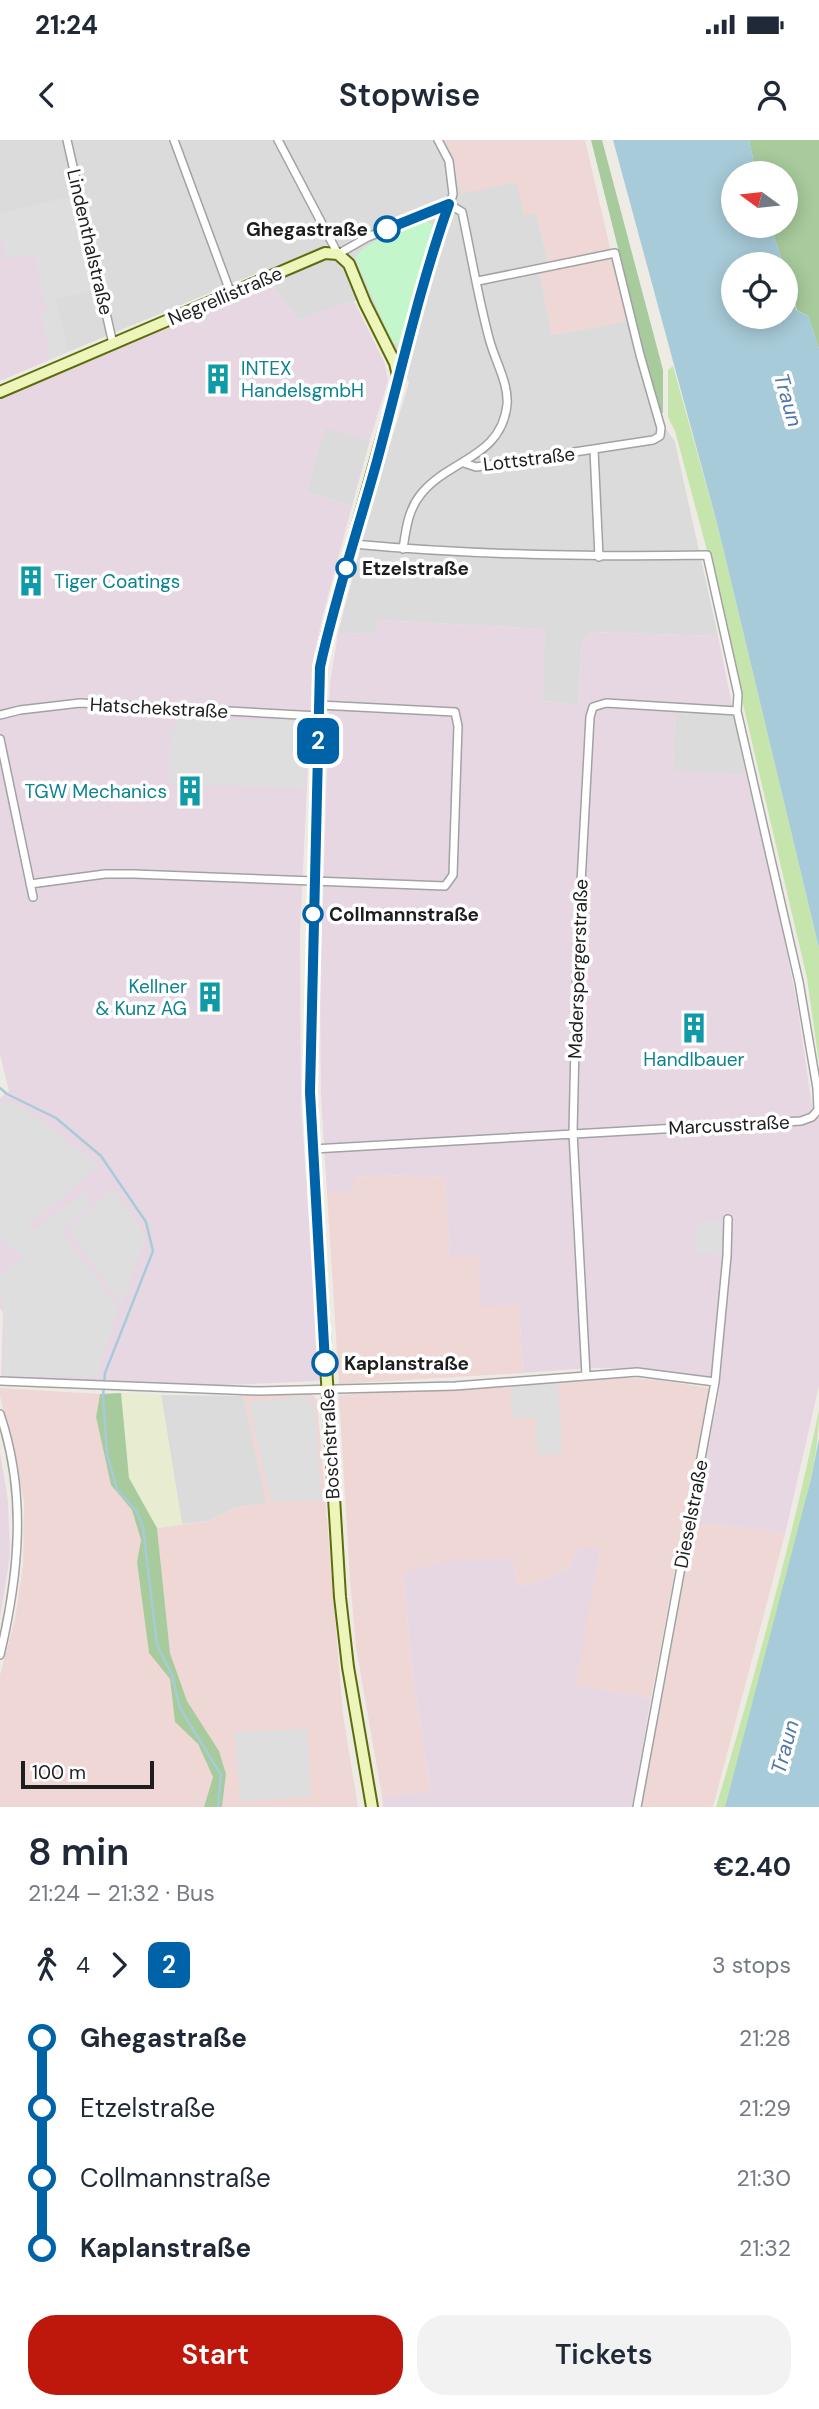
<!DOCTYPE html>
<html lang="en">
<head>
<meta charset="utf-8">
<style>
  body { margin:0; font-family:"DM Sans",sans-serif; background:#f2f2f3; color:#1f2937; height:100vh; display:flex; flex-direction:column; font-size:26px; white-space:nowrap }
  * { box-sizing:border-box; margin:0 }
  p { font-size:23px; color:#747a83 }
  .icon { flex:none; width:38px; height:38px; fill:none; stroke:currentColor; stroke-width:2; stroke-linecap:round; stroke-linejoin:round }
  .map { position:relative; height:1667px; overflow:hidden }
  .panel { display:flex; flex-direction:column; background:#fff; flex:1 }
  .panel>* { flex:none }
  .badge { padding:0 14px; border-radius:10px; font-size:24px; line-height:46px }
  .needle { width:46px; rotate:285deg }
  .tools { position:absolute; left:721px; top:21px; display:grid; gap:14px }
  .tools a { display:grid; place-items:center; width:77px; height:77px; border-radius:50%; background:#fff; box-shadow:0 4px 18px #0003; font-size:35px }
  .scale { position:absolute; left:21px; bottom:18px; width:133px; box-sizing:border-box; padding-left:7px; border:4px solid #1e1e1e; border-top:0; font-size:19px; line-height:24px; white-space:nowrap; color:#1e1e1e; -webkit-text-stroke:5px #fff; paint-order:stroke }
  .map>.badge { position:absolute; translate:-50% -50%; box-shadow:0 0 0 4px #fff }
  .legs { display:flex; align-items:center; gap:10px; height:77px; padding:0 28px; font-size:23px }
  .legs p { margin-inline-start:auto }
  .summary { display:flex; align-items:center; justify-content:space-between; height:119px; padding:0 28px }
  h1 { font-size:38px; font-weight:600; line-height:52px }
  .button { display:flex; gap:14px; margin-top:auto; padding:14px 28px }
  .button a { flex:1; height:80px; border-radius:28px; background:#be180d; color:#fff; font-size:28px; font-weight:600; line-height:80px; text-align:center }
  .button a+a { background:#f2f2f3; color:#1f2937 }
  ul { padding:0 28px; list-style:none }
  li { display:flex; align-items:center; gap:24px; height:70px; font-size:26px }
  li i { display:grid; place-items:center; width:10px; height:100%; margin:0 9px; background:currentColor }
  li i::after { content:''; width:18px; height:18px; margin:-9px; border:5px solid; border-radius:50%; background:#fff }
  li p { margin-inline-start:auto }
  li:first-child i { background:linear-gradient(#0000 50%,currentColor 0) }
  li:last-child i { background:linear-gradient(currentColor 50%,#0000 0) }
  .status { display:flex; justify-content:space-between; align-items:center; height:49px; padding:0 35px; background:#fff; direction:ltr }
  .status svg { height:19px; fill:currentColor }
  header { display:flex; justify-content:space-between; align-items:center; height:91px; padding:0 28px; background:#fff; font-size:32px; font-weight:600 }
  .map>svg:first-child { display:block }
  .residential { fill:#dcdbdb }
  .commercial { fill:#eed7d5 }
  .industrial { fill:#e7d7e3 }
  .farmland { fill:#e8ecd1 }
  .grass { fill:#c5e5ad }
  .forest { fill:#a7cb9c }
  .park { fill:#c4f6cb }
  .parking { fill:#dedede }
  .water { fill:#a8cbd9 }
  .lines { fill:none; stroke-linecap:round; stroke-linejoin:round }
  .stream { stroke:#a8cbd9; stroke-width:2.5 }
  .minor-casing { stroke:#a2a2a2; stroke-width:10 }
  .secondary-casing { stroke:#5d6d0c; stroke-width:14 }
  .minor { stroke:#fff; stroke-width:7 }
  .secondary { stroke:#eef5bb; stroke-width:10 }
  .line-1-casing { stroke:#fff; stroke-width:16 }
  .line-1 { stroke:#0062a7; stroke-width:10 }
  .stop-1-dot { fill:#fff; stroke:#0062a7; stroke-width:3.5 }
  .labels { text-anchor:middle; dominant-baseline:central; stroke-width:7; stroke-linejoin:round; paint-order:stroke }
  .stop-label { font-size:19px; font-weight:bold; fill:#1e1e1e; stroke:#fff; text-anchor:start }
  .street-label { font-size:19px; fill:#1e1e1e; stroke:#fff }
  .culture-label { font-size:19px; fill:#0d838f; stroke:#fff; text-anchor:start }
  .water-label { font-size:21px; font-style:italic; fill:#5176a7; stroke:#fff }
</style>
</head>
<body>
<div class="status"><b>21:24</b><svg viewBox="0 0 49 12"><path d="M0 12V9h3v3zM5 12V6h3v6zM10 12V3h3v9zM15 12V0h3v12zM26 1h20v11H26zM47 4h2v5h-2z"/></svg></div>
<header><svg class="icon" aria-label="back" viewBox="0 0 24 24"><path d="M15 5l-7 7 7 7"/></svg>Stopwise<svg class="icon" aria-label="person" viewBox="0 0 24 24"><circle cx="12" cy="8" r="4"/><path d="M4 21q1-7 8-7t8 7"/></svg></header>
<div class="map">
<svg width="819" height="1667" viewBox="0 0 819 1667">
  <rect width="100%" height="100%" fill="#eeebe4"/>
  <path class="residential" d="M0,0H444L452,19L462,53L516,42L536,73L548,122L540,134L552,195L627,181L652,268L675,302L718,496L590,492L582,503L578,567L565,563L542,561L545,489L378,480L376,494L338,493L375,353L409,243L369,156L298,180L262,131L68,212L55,159L91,151L70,57L0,74Z
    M325,287L370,300L352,366L306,352Z
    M675,573L734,575L746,635L673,631Z
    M161,1255L243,1256L267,1363L237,1367L209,1381L182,1384Z"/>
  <path class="commercial" d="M444,0H585L627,181L552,195L540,134L548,122L536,73L524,75L516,42L462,54L452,19Z
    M409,1035L412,1038L445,1036L450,1116L478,1115L519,1164L523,1233L339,1244L327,1052H353V1037Z
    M615,1237L659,1240L709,1248L651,1558L574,1545L600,1410L575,1414L570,1427L536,1443L517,1445L513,1420L403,1432L413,1538L431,1651L382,1656L356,1507L350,1440L339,1255Z
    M0,1248L100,1254L96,1277L111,1345L132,1370L141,1400L137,1422L149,1513L170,1539L175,1582L198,1604L213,1637L204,1667H0V1535L15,1479L23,1425L24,1361L0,1256Z
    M310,1253L317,1259L343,1575L358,1667H222L226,1634L219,1611L187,1561L170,1513L157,1388L209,1381L237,1367L266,1363L243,1256Z
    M691,1382L766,1390L785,1394L713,1667H639Z"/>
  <path class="industrial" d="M70,57L91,151L55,160L68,212L0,241V74Z
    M272,144L298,180L354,161L385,224L388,241L370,300L325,288L306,352L352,366L323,475L313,520L300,793L301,965L320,1241L174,1247L125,1241L1,1238L3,1173L0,1168V958L9,951L0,914V256Z
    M378,480L546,489L542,561L565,563L578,567L582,503L590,492L718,496L734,575L675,573L673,630L746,635L778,768L797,863L812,966L819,978V1246L785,1394L766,1390L691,1382L719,1254L720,1239L650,1229L590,1228L523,1233L519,1164L481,1167L478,1115L450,1117L445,1036L412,1038L408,1035L354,1037L353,1052H327L321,959L320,842L330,543L338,493L375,494Z
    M0,1312L8,1361L10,1415L0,1479Z
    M582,1407L600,1410L575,1545L651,1558L632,1667H383L382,1656L431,1651L413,1538L403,1432L451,1421L505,1418L513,1420L517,1445L536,1443L570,1427L575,1414Z"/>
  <path class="farmland" d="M121,1253L161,1255L182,1384L157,1388L129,1338Z"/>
  <path class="grass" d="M673,226L718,387L819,808V923L807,838L708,414L675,291L668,277V230Z
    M819,1270C819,1324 801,1376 788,1428C768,1508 747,1587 725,1667H716C755,1536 791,1403 819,1270Z"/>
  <path class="forest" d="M591,0H602L663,230V273L659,272Z
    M749,0H819V209L808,176L797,170L786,134V124H783L771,86H786V33H756Z
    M121,1253L129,1338L157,1388L170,1513L187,1561L219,1611L226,1634L222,1667H204L213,1637L198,1604L175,1582L170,1539L149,1513L137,1422L141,1400L132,1370L111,1345L96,1277L100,1254Z"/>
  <path class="park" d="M427,81L434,87L402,202L395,204L391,200L355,118C370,97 403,91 427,81Z"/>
  <path class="parking" d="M70,57L91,151L55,159L68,212L51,219L41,172L47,171L34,115L6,119L0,90V74Z
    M177,578L306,581L305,648L169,644L171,590H177Z
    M7,960L32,973L98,1025L64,1057L27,1085L34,1090L83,1053L92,1065L62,1091L118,1168L97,1237L3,1235V1213L6,1195L0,1152V1136L24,1118L0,1098V965Z
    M113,1049L140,1087L144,1102L121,1166L69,1089Z
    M725,1080L723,1115L696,1112L698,1081Z
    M558,1243L562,1314L538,1315L534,1278L512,1279L510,1246Z
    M307,1256L314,1261L321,1360L271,1362L249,1262Z
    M307,1589L311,1657L240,1661L235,1592Z"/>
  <path class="water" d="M613,0H749L756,33H733V86H771L783,124H733V177H786V134L796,170L808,176L819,209V808L718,387Z
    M819,1298V1667H725L811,1339Z"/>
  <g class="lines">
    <path class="stream" d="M0,948L7,954L56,978L101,1016L146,1082L153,1111L105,1233L103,1256L107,1314L117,1350L136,1370L143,1387L157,1505L172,1535L180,1568L221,1635L218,1667"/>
    <g class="minor-casing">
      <path id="minor" d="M67,0L113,204
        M174,0L231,154
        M278,0L338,114L368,97L449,64
        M399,232L453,54L449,21L438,0
        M594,310L599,417
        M464,323L476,327L653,300L660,296L661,288L640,215L615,113L478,141
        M403,409C406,389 408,370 421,354C449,319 501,318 507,265C509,243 494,219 489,198C478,157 471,114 462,72L449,64
        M0,575L20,570L80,563L318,576
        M0,599L33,757
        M30,744L105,734H134L445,746L453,735L458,586L455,572L319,565
        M313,1009L801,981L812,977L818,970L817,948L799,842L737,571L738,554L707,415C589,417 470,415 353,404
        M586,1235L573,993L577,817L590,577L593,567L606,563L737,571
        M0,1241L259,1251L455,1246L637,1232L715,1242
        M0,1274C27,1354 19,1434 0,1515
        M637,1667L715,1242L727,1116L728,1079"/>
    </g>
    <g class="secondary-casing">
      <path id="secondary" d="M0,252L325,113L338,114L349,124L365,163L395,223L398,236L395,252L327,494L320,527L310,934L313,1009L340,1457L348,1527L372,1667"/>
    </g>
    <use href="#minor" class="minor"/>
    <use href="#secondary" class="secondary"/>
  </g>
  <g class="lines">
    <g class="line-1-casing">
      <path id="line-1" d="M325,1223L310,952L320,527C335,458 358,390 377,321C400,236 419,148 449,64L387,89"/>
    </g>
    <use href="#line-1" class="line-1"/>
  </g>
  <defs>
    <g id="building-bare" transform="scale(2.415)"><path d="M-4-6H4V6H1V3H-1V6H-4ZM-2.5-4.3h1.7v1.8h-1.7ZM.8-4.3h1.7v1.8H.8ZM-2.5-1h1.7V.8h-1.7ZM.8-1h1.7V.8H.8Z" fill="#0f9aa8" stroke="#fff" stroke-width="2.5" paint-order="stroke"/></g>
  </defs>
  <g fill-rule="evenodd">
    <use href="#building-bare" x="218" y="239"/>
    <use href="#building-bare" x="31" y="441"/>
    <use href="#building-bare" x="190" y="651"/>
    <use href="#building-bare" x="210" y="857"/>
    <use href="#building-bare" x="694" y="888"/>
  </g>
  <g class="stop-1-dot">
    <circle cx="387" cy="89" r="12"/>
    <circle cx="346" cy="428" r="9"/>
    <circle cx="313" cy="774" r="9"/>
    <circle cx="325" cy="1223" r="12"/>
  </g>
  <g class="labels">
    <g class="stop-label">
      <text x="368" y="89" text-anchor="end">Ghegastraße</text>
      <text x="362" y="428">Etzelstraße</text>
      <text x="329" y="774">Collmannstraße</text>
      <text x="344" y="1223">Kaplanstraße</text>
    </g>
    <g class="street-label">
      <text transform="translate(90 102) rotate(77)">Lindenthalstraße</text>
      <text transform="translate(225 156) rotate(-23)">Negrellistraße</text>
      <text transform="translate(529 319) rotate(-7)">Lottstraße</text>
      <text transform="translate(159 568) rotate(3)">Hatschekstraße</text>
      <text transform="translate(578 829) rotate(-88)">Maderspergerstraße</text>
      <text transform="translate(729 985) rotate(-3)">Marcusstraße</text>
      <text transform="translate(330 1304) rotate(-93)">Boschstraße</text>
      <text transform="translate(691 1374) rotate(-79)">Dieselstraße</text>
    </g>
    <g class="culture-label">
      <text x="241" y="228">INTEX<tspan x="241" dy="22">HandelsgmbH</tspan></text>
      <text x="54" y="441">Tiger Coatings</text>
      <text x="167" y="651" text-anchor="end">TGW Mechanics</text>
      <text x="187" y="846" text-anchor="end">Kellner<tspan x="187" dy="22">&amp; Kunz AG</tspan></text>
      <text x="694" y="919" text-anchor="middle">Handlbauer</text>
    </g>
    <g class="water-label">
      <text transform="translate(788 260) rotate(74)">Traun</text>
      <text transform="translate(785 1607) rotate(-75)">Traun</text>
    </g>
  </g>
</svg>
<div class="tools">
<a><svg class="needle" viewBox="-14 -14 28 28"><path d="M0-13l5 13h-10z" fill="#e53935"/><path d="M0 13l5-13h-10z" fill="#747a83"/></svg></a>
<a><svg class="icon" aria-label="locate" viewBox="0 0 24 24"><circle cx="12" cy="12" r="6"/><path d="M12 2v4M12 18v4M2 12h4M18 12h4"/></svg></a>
</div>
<div class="scale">100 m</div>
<b class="badge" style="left:318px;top:601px;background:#0062a7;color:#fff">2</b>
</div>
<section class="panel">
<div class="summary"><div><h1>8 min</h1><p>21:24 – 21:32 · Bus</p></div><b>€2.40</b></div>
<div class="legs"><svg class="icon" aria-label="walk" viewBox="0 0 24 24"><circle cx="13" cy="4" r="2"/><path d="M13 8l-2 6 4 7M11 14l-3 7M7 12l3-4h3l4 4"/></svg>4<svg class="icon" aria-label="forward" viewBox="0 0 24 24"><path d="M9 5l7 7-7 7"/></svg><b class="badge" style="background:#0062a7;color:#fff">2</b><p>3 stops</p></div>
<ul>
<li><i style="color:#0062a7"></i><b>Ghegastraße</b><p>21:28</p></li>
<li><i style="color:#0062a7"></i><span>Etzelstraße</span><p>21:29</p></li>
<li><i style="color:#0062a7"></i><span>Collmannstraße</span><p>21:30</p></li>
<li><i style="color:#0062a7"></i><b>Kaplanstraße</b><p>21:32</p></li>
</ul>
<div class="button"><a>Start</a><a>Tickets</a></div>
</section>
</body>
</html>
